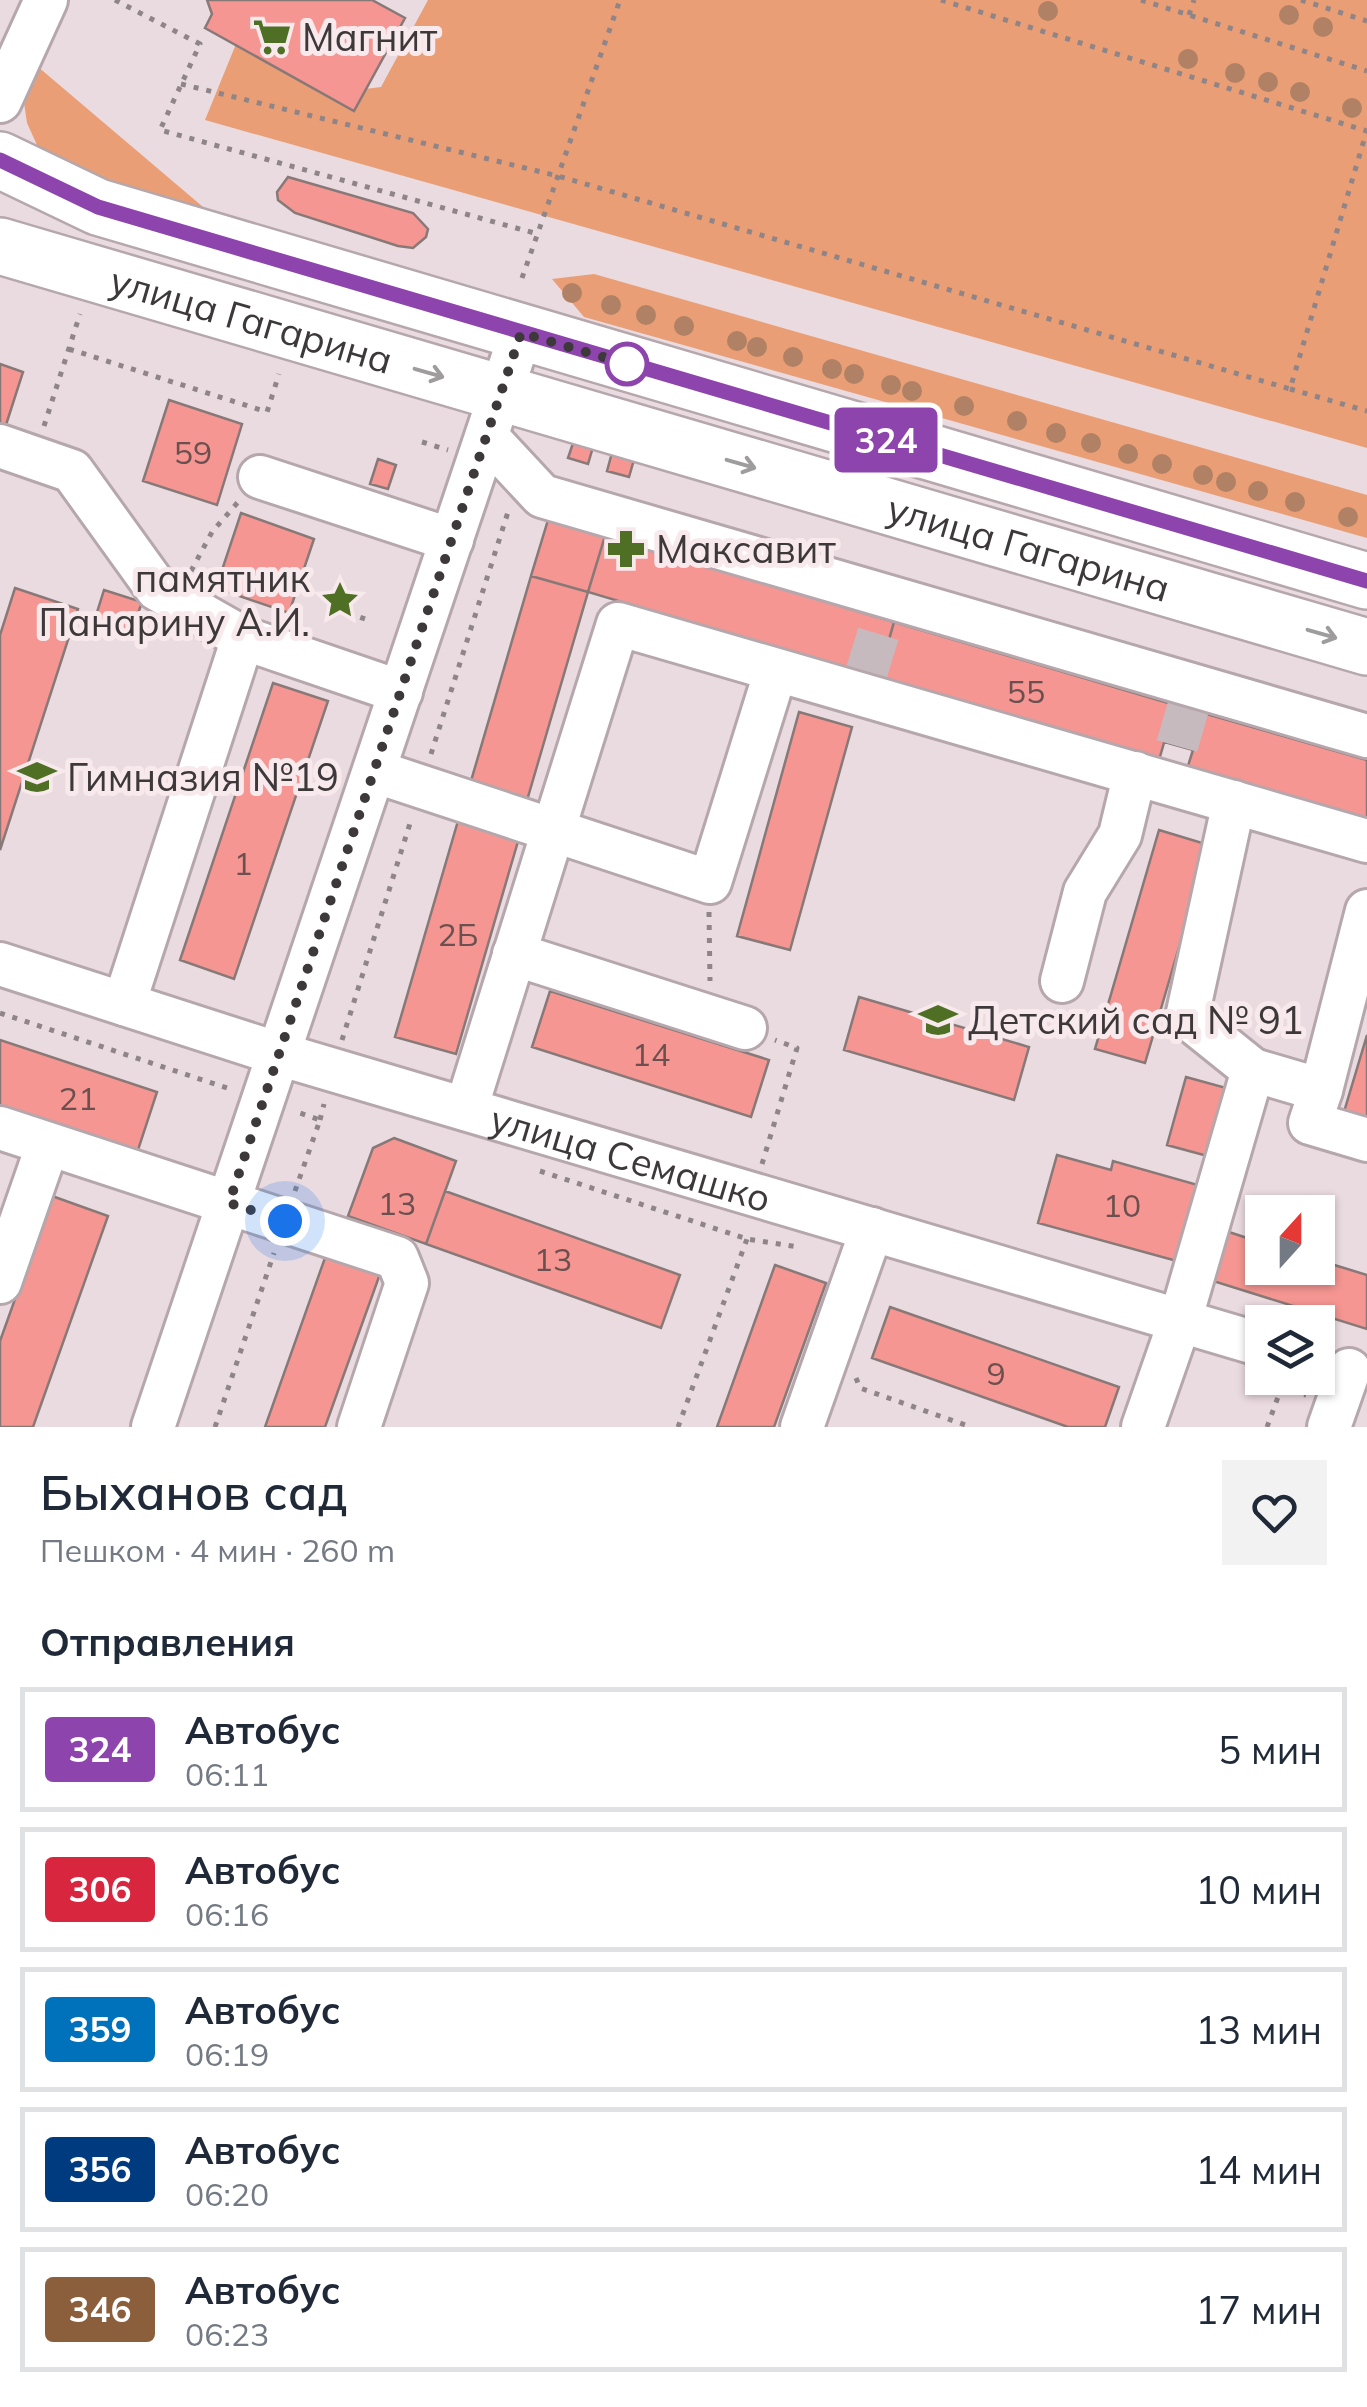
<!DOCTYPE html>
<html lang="ru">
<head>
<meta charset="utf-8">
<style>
  body { margin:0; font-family:Mulish,sans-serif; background:#f2f2f3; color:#1f2937; height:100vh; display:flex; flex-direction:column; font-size:38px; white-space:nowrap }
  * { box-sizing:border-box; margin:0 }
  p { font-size:32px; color:#747a83 }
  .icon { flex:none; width:55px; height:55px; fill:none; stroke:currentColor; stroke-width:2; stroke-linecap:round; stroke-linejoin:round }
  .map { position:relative; height:1427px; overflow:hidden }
  .sheet { display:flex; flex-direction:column; background:#fff; flex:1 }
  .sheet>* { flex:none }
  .badge { padding:0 20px; border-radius:8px; font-size:35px; line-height:65px }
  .needle { width:65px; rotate:21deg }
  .fabs { position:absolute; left:1245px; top:1195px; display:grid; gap:20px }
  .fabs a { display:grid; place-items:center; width:90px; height:90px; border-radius:0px; background:#fff; box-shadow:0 2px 8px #0004; font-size:50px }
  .you { position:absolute; width:50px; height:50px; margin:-25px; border:8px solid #fff; border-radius:50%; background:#1a73e8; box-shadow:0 0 0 15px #1a73e833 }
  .map>.badge { position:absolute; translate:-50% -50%; box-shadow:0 0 0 5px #fff }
  h2 { padding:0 40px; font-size:38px; line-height:90px }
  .round { display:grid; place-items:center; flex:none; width:105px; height:105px; border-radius:0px; background:#f2f2f3 }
  .head { display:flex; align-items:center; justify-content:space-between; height:170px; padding:0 40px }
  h1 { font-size:48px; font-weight:600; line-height:75px }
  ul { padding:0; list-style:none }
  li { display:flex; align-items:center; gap:30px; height:125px; margin:0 20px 15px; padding:0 20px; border:5px solid #e0e1e3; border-radius:0px }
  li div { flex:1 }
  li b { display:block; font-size:38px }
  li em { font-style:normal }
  li .badge { min-width:110px; font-weight:700; text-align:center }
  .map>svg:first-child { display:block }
  .green { fill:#ea9e75 }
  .building { fill:#f59692; stroke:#877978; stroke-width:2.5 }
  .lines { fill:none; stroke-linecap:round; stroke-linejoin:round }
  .minor-tunnel { stroke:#c7babf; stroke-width:42; stroke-dasharray:42 21; stroke-linecap:butt }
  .minor-casing { stroke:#b5a7ac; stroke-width:48 }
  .major-casing { stroke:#b5a7ac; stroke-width:60 }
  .path { stroke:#8f8588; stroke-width:5; stroke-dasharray:5 8; stroke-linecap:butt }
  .minor { stroke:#fff; stroke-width:42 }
  .major { stroke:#fff; stroke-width:55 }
  .tree { fill:#b08165 }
  .oneway { stroke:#9e9c9c }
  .line-casing { stroke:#fff; stroke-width:22 }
  .line { stroke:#8e44ad; stroke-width:15 }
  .walk { stroke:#3d3839; stroke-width:10; stroke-dasharray:0 18 }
  .stop-dot { fill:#fff; stroke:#8e44ad; stroke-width:5 }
  .labels { text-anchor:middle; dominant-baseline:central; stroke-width:10; stroke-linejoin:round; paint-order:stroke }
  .number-label { font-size:32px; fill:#6b504f }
  .poi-label { font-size:38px; fill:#3d3839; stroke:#f8e9ed; text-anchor:start }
  .street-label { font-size:38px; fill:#3d3839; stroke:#f8e9ed }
</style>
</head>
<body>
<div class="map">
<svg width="1367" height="1427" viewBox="0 0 1367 1427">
  <rect width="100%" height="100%" fill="#eadbe0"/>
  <path class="green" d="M428,0H1367V448L205,120L236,44L341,92L381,87Z
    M37,66L229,229L58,168L37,145L27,123L23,96Z
    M594,274L1367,495V538L584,317L552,279Z"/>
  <path class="building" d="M207,0H372L405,18L354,111L205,28L212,14Z
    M288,177L413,213L428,229L426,237L413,248L398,246L295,213L278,200L277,192Z
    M0,364L23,372L5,428L0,426Z
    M169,400L242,424L217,505L143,481Z
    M574,440L593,447L588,464L568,458Z
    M613,449L635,456L629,477L607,471Z
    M378,459L396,465L388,489L370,484Z
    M241,513L314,539L289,613L216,588Z
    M548,520L605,536L588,592L531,576Z
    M605,536L894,622L878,678L588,592Z
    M531,576L588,592L523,814L466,798Z
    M15,588L78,609L0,850V635Z
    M104,590L142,602L131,634L94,622Z
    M894,622L1175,705L1159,760L878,678Z
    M273,683L328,701L234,979L180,960Z
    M1175,705L1367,760V821L1187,769L1193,750L1164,742Z
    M799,712L852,727L790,950L737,936Z
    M460,814L521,831L456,1054L395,1037Z
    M1159,830L1209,845L1145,1063L1095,1049Z
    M550,991L769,1060L751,1117L532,1047Z
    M859,997L1029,1047L1014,1100L844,1050Z
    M1367,1035V1119L1344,1112Z
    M0,1040L157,1092L138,1150L0,1105Z
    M1186,1077L1230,1089L1211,1157L1167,1145Z
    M394,1138L456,1161L426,1244L348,1216L373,1148Z
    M1057,1155L1111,1170L1113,1161L1205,1187L1184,1263L1038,1223Z
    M445,1191L680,1275L661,1328L426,1244Z
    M52,1196L108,1216L33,1427H0V1341Z
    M1229,1232L1262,1243V1268H1318V1260L1367,1275V1329L1213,1281Z
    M326,1255L380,1274L325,1427H265Z
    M775,1265L826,1283L774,1427H717Z
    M890,1307L1119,1387L1105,1427H1068L872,1358Z"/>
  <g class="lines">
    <path class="minor-tunnel" d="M866,674L883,619
      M1177,746L1188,708"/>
    <g class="minor-casing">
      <g id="minor">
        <path d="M0,101L46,0"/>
        <path d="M487,437L542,496L1367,736"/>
        <path d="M0,446L72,471L157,589L243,638L124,1004"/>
        <path d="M260,477L452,540"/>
        <path d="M243,638L401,692"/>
        <path d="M374,771L710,882L776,670"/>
        <path d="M514,954L745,1028"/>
        <path id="s1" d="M0,964L279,1054L1262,1345"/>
        <path d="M1062,981L1085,892L1120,835L1135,773"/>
        <path d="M1253,1070L1321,1090L1367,911"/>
        <path d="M1321,1090L1310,1123L1367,1140"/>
        <path d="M466,1109L618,624L1367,841"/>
        <path d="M0,1128L397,1258L407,1283L359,1427"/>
        <path d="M0,1282L48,1144"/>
        <path d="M153,1427L521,333"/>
        <path d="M802,1427L872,1229"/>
        <path d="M1143,1427L1180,1321L1253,1070L1187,1017L1234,802"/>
        <path d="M1329,1427L1349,1370"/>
      </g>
    </g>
    <g class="major-casing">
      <g id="major">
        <path d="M0,160L98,207L1367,581"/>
        <path id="s2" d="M0,246L1367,647"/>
      </g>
    </g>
    <path class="path" d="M115,0L200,44L160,130L538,234
      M941,0L1367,131
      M1141,0L1367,71
      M1301,0L1367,21
      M1189,15L1194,0
      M181,84L558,176L1290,389L1367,130
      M522,278L620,0
      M69,349L267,412L279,374
      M1290,389L1367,411
      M44,426L80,314
      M422,442L448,450
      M191,571L212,532L238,502
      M348,613L368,620
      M431,754L508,512
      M709,912L710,981
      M0,1013L230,1089
      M342,1040L412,817
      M320,1120L324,1104
      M762,1164L797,1048L775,1040
      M540,1171L747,1239L798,1247
      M295,1191L320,1120L297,1112
      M856,1378L860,1388L971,1427
      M1254,1381L1306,1395
      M215,1427L274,1253
      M678,1427L747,1239
      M1267,1427L1285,1378"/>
    <use href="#minor" class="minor"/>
    <use href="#major" class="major"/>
  </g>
  <g class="tree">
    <circle cx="1048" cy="11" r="10"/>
    <circle cx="1289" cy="15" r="10"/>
    <circle cx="1323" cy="27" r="10"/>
    <circle cx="1188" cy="59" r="10"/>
    <circle cx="1235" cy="73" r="10"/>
    <circle cx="1268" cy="82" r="10"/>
    <circle cx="1300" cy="92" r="10"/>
    <circle cx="1352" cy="108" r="10"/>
    <circle cx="572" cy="293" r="10"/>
    <circle cx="611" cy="305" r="10"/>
    <circle cx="646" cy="315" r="10"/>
    <circle cx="684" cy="326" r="10"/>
    <circle cx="737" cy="341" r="10"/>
    <circle cx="757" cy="347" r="10"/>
    <circle cx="793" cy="357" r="10"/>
    <circle cx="832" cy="369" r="10"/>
    <circle cx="854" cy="374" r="10"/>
    <circle cx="891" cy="385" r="10"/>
    <circle cx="912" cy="391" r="10"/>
    <circle cx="964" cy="406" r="10"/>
    <circle cx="1017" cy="421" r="10"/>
    <circle cx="1056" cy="433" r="10"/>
    <circle cx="1091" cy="443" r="10"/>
    <circle cx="1128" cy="454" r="10"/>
    <circle cx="1162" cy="464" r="10"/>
    <circle cx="1203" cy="475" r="10"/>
    <circle cx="1226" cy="482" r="10"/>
    <circle cx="1258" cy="491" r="10"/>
    <circle cx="1295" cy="502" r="10"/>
    <circle cx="1348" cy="517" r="10"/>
  </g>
  <defs><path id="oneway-shaft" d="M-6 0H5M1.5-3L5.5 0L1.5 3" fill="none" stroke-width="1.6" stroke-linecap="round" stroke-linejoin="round" transform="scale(2.5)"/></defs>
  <g class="oneway">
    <use href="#oneway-shaft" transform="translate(429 373) rotate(16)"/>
    <use href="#oneway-shaft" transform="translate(741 464) rotate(16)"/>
    <use href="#oneway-shaft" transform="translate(1322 634) rotate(16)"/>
  </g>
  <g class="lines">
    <g class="line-casing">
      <path id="line" d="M0,160L98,207L1367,581"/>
    </g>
    <use href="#line" class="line"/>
    <path class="walk" d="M285,1221L229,1203L521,333L627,364"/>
  </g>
  <defs>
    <g id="supermarket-bare" transform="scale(3)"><path d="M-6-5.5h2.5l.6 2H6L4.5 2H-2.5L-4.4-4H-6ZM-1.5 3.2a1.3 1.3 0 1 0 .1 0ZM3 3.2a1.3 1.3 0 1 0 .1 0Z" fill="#4f6f24" stroke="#f8e9ed" stroke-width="2.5" paint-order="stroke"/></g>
    <g id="pharmacy-bare" transform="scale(3)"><path d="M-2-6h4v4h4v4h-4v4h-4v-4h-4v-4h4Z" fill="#4f6f24" stroke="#f8e9ed" stroke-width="2.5" paint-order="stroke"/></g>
    <g id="sight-bare" transform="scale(3)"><path d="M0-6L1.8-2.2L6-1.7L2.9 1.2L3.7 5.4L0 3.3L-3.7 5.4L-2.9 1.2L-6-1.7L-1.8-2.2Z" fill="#4f6f24" stroke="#f8e9ed" stroke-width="2.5" paint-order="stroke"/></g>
    <g id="school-bare" transform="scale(3)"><path d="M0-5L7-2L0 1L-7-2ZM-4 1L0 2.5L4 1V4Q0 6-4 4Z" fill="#4f6f24" stroke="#f8e9ed" stroke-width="2.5" paint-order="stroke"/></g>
  </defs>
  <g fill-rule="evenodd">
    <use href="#supermarket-bare" x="272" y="37"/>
    <use href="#pharmacy-bare" x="626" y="549"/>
    <use href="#sight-bare" x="340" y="600"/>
    <use href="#school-bare" x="37" y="777"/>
    <use href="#school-bare" x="938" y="1020"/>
  </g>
  <circle class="stop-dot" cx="627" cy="364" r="20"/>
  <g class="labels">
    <g class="number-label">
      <text x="193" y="452">59</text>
      <text x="1026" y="691">55</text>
      <text x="243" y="863">1</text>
      <text x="458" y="934">2Б</text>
      <text x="651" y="1054">14</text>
      <text x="78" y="1098">21</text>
      <text x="397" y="1203">13</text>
      <text x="1122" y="1205">10</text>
      <text x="553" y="1259">13</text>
      <text x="996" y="1373">9</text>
    </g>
    <g class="poi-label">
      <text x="302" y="37">Магнит</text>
      <text x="656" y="549">Максавит</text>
      <text x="310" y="578" text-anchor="end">памятник<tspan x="310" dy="44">Панарину А.И.</tspan></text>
      <text x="67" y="777">Гимназия №19</text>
      <text x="968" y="1020">Детский сад № 91</text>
    </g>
    <g class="street-label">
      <text stroke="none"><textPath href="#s2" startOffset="262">улица Гагарина</textPath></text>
      <text stroke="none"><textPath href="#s2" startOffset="1072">улица Гагарина</textPath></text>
      <text stroke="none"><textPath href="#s1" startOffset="660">улица Семашко</textPath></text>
    </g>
  </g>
</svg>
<div class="fabs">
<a><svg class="needle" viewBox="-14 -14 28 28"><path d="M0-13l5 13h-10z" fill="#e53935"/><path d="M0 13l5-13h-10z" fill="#747a83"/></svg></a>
<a><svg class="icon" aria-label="layers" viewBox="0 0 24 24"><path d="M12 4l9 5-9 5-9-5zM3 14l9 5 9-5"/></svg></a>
</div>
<div class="you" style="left:285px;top:1221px"></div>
<b class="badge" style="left:886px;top:440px;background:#8e44ad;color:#fff">324</b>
</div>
<section class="sheet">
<div class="head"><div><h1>Быханов сад</h1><p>Пешком · 4 мин · 260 m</p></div><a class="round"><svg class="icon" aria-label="heart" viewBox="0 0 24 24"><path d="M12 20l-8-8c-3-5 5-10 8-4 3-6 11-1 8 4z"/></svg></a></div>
<h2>Отправления</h2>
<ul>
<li><span class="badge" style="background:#8e44ad;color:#fff">324</span><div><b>Автобус</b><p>06:11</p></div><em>5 мин</em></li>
<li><span class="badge" style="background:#d7263d;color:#fff">306</span><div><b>Автобус</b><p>06:16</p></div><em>10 мин</em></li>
<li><span class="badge" style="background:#0072bc;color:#fff">359</span><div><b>Автобус</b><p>06:19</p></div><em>13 мин</em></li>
<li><span class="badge" style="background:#003b80;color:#fff">356</span><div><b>Автобус</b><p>06:20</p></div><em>14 мин</em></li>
<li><span class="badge" style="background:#8b5e3c;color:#fff">346</span><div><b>Автобус</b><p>06:23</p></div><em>17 мин</em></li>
</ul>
</section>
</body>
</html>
